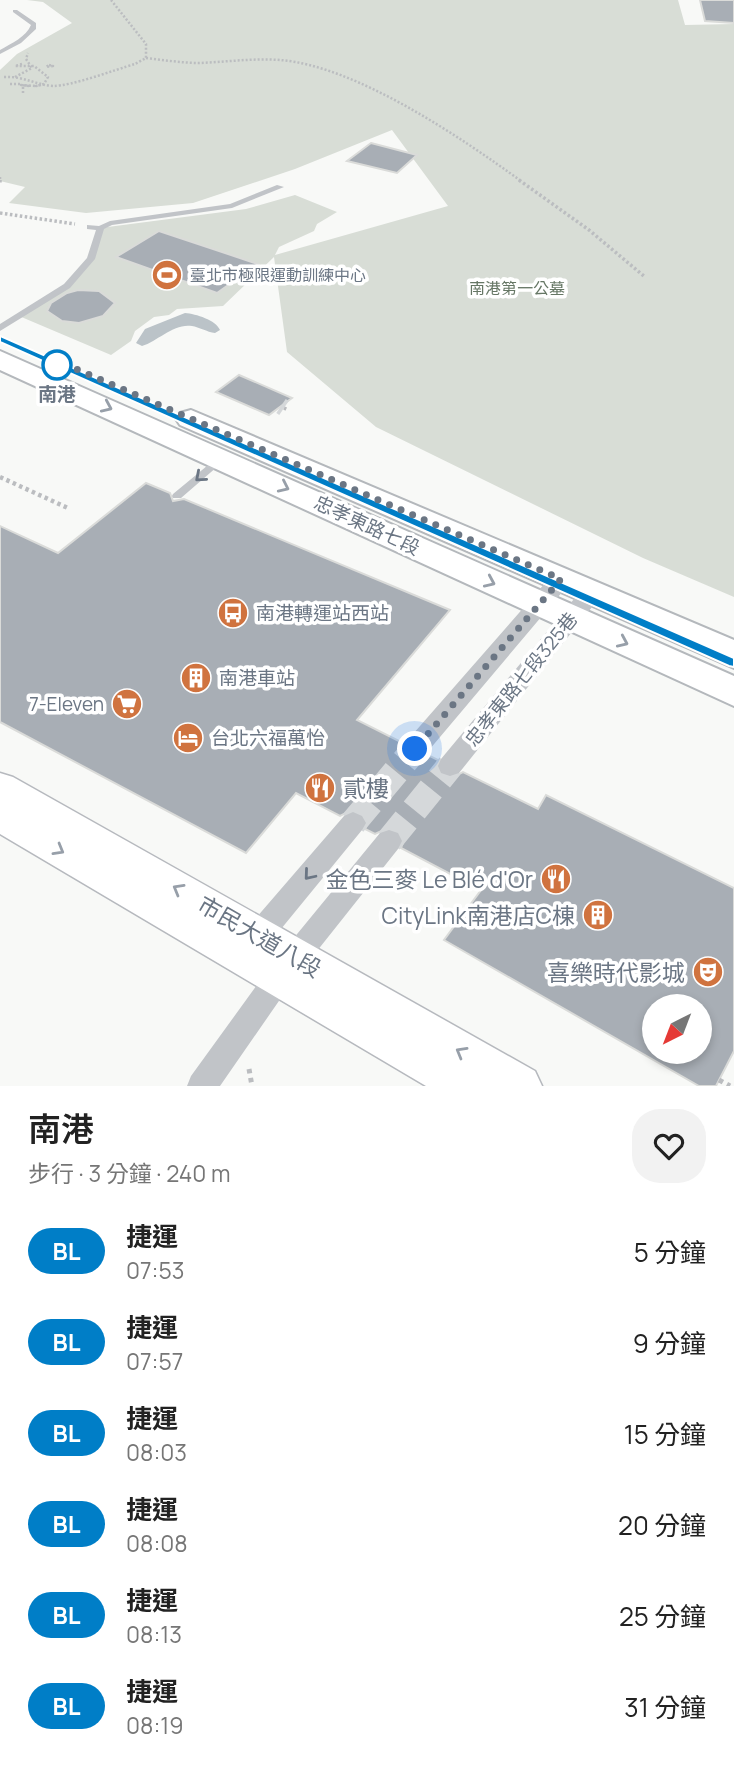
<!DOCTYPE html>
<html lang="zh-TW">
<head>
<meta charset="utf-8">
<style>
  body { margin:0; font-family:Manrope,"Noto Sans TC",sans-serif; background:#f2f2f2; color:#222; height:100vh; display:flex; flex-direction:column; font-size:26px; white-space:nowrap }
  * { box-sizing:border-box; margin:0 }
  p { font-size:23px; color:#767676 }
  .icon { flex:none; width:38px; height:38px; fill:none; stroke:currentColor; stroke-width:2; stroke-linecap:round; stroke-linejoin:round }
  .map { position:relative; height:1086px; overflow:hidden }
  .sheet { display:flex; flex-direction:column; background:#fff; flex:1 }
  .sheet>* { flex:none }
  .badge { padding:0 14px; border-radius:23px; font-size:24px; line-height:46px }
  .needle { width:46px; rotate:222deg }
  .buttons { position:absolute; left:642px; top:994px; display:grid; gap:14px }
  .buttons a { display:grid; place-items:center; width:70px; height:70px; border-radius:50%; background:#fff; box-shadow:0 4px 10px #0003; font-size:35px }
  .you { position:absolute; width:35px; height:35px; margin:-18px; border:5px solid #fff; border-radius:50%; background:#1a73e8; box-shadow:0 0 0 10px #1a73e833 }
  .map>.badge { position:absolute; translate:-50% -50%; box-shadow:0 0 0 4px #fff }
  .round { display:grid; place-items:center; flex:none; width:74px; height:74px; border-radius:28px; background:#f2f2f2 }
  .head { display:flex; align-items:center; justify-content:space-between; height:119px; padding:0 28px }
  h1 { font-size:33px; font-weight:600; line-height:52px }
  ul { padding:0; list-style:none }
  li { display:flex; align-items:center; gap:21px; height:91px; padding:0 28px }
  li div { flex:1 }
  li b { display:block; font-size:26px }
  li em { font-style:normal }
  li .badge { min-width:77px; font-weight:700; text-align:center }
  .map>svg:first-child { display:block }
  .green { fill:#d8ddd6 }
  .water { fill:#bbc3c8 }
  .building { fill:#a8aeb5; stroke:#dadbd9; stroke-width:2; fill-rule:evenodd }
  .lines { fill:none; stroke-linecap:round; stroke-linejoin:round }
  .street-tunnel-far1 { stroke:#d5d8da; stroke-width:17; stroke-dasharray:17 8; stroke-linecap:butt }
  .street-tunnel { stroke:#d5d8da; stroke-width:27; stroke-dasharray:27 13; stroke-linecap:butt }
  .secondary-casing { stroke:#b6b9be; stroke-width:3 }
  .primary-casing { stroke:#b4b8bc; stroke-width:4 }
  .path-far3 { stroke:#bbbdc0; stroke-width:2.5; stroke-dasharray:2 2; stroke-linecap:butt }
  .path-far2 { stroke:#bbbdc0; stroke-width:3.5; stroke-dasharray:2.5 2.5; stroke-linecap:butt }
  .path-far1 { stroke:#bbbdc0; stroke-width:4.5; stroke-dasharray:3.5 3.5; stroke-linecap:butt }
  .path { stroke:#bbbdc0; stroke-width:5; stroke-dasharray:4.5 4.5; stroke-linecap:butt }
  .lane { fill:#c1c4c8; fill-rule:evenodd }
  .street { fill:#c1c4c8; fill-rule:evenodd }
  .secondary { fill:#fff; fill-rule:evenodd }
  .primary { fill:#fff; fill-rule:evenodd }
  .oneway { stroke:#979fa9 }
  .oneway2 { stroke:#6b7684 }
  .line { fill:#007ec7; stroke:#fff; stroke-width:2 }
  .walk { stroke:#6b7684; stroke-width:7; stroke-dasharray:0 12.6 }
  .stop-dot { fill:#fff; stroke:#007ec7; stroke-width:3.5 }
  .labels { text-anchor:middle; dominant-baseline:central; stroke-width:7; stroke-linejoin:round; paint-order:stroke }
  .far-poi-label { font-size:16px; fill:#6b7684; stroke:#fff; text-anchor:start }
  .far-park-label { font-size:16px; fill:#667765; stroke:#fff }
  .stop-label { font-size:19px; font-weight:bold; fill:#6b7684; stroke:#fff }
  .street-label { font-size:19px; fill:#6b7684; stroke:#fff }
  .poi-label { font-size:19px; fill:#6b7684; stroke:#fff; text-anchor:start }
  .near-poi-label { font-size:23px; fill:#6b7684; stroke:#fff; text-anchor:end }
  .near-street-label { font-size:23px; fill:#6b7684; stroke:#fff }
</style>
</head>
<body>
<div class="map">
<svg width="734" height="1086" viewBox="0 0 734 1086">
  <rect width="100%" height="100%" fill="#f8f9f7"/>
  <path class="green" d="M27,0H678L685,25L734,24V597L643,558L376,427L287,352L274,257L223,306L177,309L169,315L154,317L135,331L131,341L111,355L19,316L67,286L91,259L100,228L246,209L295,195L337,212L317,224L314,231L279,247L275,255L448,206L392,130L295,169L193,203L86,213L9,203L25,187L0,181V70L17,54L72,23L43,2Z"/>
  <path class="water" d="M185,313C196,314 216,320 220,330L215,333C207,332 199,327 192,326C174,323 158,341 142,346L136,343L145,329Z"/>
  <path class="building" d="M700,0H734V23L705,21Z
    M371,143L417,155L397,173L347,161Z
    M159,231L258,264L217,293L116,257Z
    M78,290L99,291L115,303L103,316L79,323L62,321L47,311L51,303L67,293Z
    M239,375L292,398L269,415L216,392Z
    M146,483L170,493L173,501L184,499L450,610L357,720L403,743L401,750L405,759L416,761L428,755L438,760L436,767L440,775L451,778L463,772L538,809L546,795L734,888V1051L716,1086H699L444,940L481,890L401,848L404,840L399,831L388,828L375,834L365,829L368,822L363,814L352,810L340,816L296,793L246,853L0,722V526L58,553ZM654,1006H700V1052H654Z"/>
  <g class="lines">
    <path class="street-tunnel-far1" d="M281,406L284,408"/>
    <path class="street-tunnel" d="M353,823L415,749
      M389,841L450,766"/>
    <g class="secondary-casing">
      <path id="secondary" d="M0,773L13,777L535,1071L542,1086H426L0,834Z"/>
    </g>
    <g class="primary-casing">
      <path id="primary" d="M0,351L734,676V706L0,370Z
        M191,410L734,640V668L180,425L176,419L180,413Z"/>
    </g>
    <path class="path-far3" d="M111,0L146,44V58
      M146,58C164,60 182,63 199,63C226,62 253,58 280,60C356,66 460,137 521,181
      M22,64L15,66H34L48,77L44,84L36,86L41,85
      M49,65L53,66L46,67Z
      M4,77C24,76 36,85 53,86C72,86 114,70 135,64L146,58
      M15,77L32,68L26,59L28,53
      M10,84H21
      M29,86L21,85L36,86
      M23,87V94
      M0,177V181"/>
    <path class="path-far2" d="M0,180V185
      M519,180L589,230L645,277
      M0,213L75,224
      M284,408L288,410"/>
    <path class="path-far1" d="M0,477L70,509"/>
    <path class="path" d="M249,1069L252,1086
      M719,1080L730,1086"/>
    <path class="lane" d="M13,10H17L36,23V29L21,43L0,54V50C12,43 26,37 31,25L13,12Z
      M277,185L284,187L232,208L112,225L104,229L95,259L70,288L0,331V324L64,284L87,258L96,230L87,229V225L99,226L110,221L230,204Z
      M222,455L227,458L225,460L181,498H173L172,496L173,494L219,456Z"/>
    <path class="street" d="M561,572L569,574L572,579L569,584L424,756L415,758L406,756L403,749L406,742L553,574Z
      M592,585L600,587L603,592L600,597L459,773L450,776L441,773L438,766L441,759L584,587Z
      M353,812L362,816L366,823L362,830L263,951L253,954L243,951L239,942L243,933L344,816Z
      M389,830L398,833L402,841L398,849L290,985L220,1086H187L191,1076L270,967L380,833Z"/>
    <use href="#secondary" class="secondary"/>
    <use href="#primary" class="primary"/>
  </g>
  <defs><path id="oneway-chevron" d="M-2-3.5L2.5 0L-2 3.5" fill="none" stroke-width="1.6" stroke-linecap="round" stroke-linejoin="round" transform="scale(1.75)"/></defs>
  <g class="oneway">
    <use href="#oneway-chevron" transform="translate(107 407) rotate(24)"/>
    <use href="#oneway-chevron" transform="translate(284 487) rotate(25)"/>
    <use href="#oneway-chevron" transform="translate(490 582) rotate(24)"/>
    <use href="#oneway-chevron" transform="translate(623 642) rotate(24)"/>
    <use href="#oneway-chevron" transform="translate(59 850) rotate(30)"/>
    <use href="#oneway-chevron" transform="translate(178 889) rotate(-150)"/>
    <use href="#oneway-chevron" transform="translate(461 1052) rotate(-150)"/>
  </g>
  <g class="oneway2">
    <use href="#oneway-chevron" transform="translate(200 477) rotate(139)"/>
    <use href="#oneway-chevron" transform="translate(309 875) rotate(130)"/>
  </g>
  <path class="line" d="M0,336L734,658V667L729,666L0,342Z"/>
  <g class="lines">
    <path class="walk" d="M57,365L58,361L561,579L415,749"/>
  </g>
  <defs>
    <g id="stadium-disc" transform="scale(1.575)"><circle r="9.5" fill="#d0733f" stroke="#fff"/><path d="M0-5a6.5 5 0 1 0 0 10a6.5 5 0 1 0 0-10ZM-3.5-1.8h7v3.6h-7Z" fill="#fff"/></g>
    <g id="bus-disc" transform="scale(1.575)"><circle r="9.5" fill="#d0733f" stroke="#fff"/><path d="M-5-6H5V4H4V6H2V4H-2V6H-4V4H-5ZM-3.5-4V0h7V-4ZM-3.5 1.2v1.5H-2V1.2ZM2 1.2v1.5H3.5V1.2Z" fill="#fff"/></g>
    <g id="building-disc" transform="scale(1.575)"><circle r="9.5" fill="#d0733f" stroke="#fff"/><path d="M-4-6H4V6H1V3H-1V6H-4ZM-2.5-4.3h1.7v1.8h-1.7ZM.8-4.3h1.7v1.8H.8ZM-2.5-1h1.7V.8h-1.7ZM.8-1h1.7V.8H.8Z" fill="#fff"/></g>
    <g id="supermarket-disc" transform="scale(1.575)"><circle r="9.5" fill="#d0733f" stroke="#fff"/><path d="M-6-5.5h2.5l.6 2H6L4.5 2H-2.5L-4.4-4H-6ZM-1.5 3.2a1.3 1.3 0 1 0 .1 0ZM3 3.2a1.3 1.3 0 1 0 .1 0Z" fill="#fff"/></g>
    <g id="hotel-disc" transform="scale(1.575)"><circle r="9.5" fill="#d0733f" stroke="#fff"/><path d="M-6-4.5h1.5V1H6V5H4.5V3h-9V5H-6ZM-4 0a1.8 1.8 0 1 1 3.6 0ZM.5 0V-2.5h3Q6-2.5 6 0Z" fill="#fff"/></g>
    <g id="restaurant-disc" transform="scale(1.575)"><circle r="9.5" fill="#d0733f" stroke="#fff"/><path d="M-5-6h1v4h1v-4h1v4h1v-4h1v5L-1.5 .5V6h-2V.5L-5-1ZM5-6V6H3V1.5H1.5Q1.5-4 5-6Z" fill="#fff"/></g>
    <g id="theatre-disc" transform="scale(1.575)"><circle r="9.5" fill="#d0733f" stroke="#fff"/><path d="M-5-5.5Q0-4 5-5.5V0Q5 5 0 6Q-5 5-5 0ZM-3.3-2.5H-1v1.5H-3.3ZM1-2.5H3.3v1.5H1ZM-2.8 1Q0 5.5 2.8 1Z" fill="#fff"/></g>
  </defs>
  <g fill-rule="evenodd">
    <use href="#stadium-disc" x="167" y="275"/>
    <use href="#bus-disc" x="233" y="613"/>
    <use href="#building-disc" x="196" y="678"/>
    <use href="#supermarket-disc" x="127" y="704"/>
    <use href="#hotel-disc" x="188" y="738"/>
    <use href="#restaurant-disc" x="320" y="788"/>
    <use href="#restaurant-disc" x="556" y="879"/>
    <use href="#building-disc" x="598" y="915"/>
    <use href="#theatre-disc" x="708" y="972"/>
  </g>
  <circle class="stop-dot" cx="57" cy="365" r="14"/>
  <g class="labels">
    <g class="far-poi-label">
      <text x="190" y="275">臺北市極限運動訓練中心</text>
    </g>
    <g class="far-park-label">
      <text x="517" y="288">南港第一公墓</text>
    </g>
    <g class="stop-label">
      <text x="57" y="394">南港</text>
    </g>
    <g class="street-label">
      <text transform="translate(367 525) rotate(25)">忠孝東路七段</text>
      <text transform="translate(521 679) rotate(-51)">忠孝東路七段325巷</text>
    </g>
    <g class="poi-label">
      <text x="256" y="613">南港轉運站西站</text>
      <text x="219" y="678">南港車站</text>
      <text x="104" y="704" text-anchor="end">7-Eleven</text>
      <text x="211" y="738">台北六福萬怡</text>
    </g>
    <g class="near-poi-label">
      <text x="343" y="788" text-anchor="start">貳樓</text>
      <text x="533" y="879">金色三麥 Le Blé d'Or</text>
      <text x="575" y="915">CityLink南港店C棟</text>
      <text x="685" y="972">喜樂時代影城</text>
    </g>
    <g class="near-street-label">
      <text transform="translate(260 936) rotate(30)">市民大道八段</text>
    </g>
  </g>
</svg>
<div class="buttons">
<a><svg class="needle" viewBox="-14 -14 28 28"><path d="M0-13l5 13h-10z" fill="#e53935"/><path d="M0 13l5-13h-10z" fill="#767676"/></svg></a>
</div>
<div class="you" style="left:415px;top:749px"></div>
</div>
<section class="sheet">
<div class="head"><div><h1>南港</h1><p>步行 · 3 分鐘 · 240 m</p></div><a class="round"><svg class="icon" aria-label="heart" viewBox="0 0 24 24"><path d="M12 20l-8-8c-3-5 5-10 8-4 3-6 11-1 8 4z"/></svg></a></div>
<ul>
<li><span class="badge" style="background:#007ec7;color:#fff">BL</span><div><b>捷運</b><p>07:53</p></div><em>5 分鐘</em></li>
<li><span class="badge" style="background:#007ec7;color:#fff">BL</span><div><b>捷運</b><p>07:57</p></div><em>9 分鐘</em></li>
<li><span class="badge" style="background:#007ec7;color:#fff">BL</span><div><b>捷運</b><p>08:03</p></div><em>15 分鐘</em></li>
<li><span class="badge" style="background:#007ec7;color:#fff">BL</span><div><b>捷運</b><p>08:08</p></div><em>20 分鐘</em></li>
<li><span class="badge" style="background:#007ec7;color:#fff">BL</span><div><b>捷運</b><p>08:13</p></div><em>25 分鐘</em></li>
<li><span class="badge" style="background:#007ec7;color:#fff">BL</span><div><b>捷運</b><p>08:19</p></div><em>31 分鐘</em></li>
</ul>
</section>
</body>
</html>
